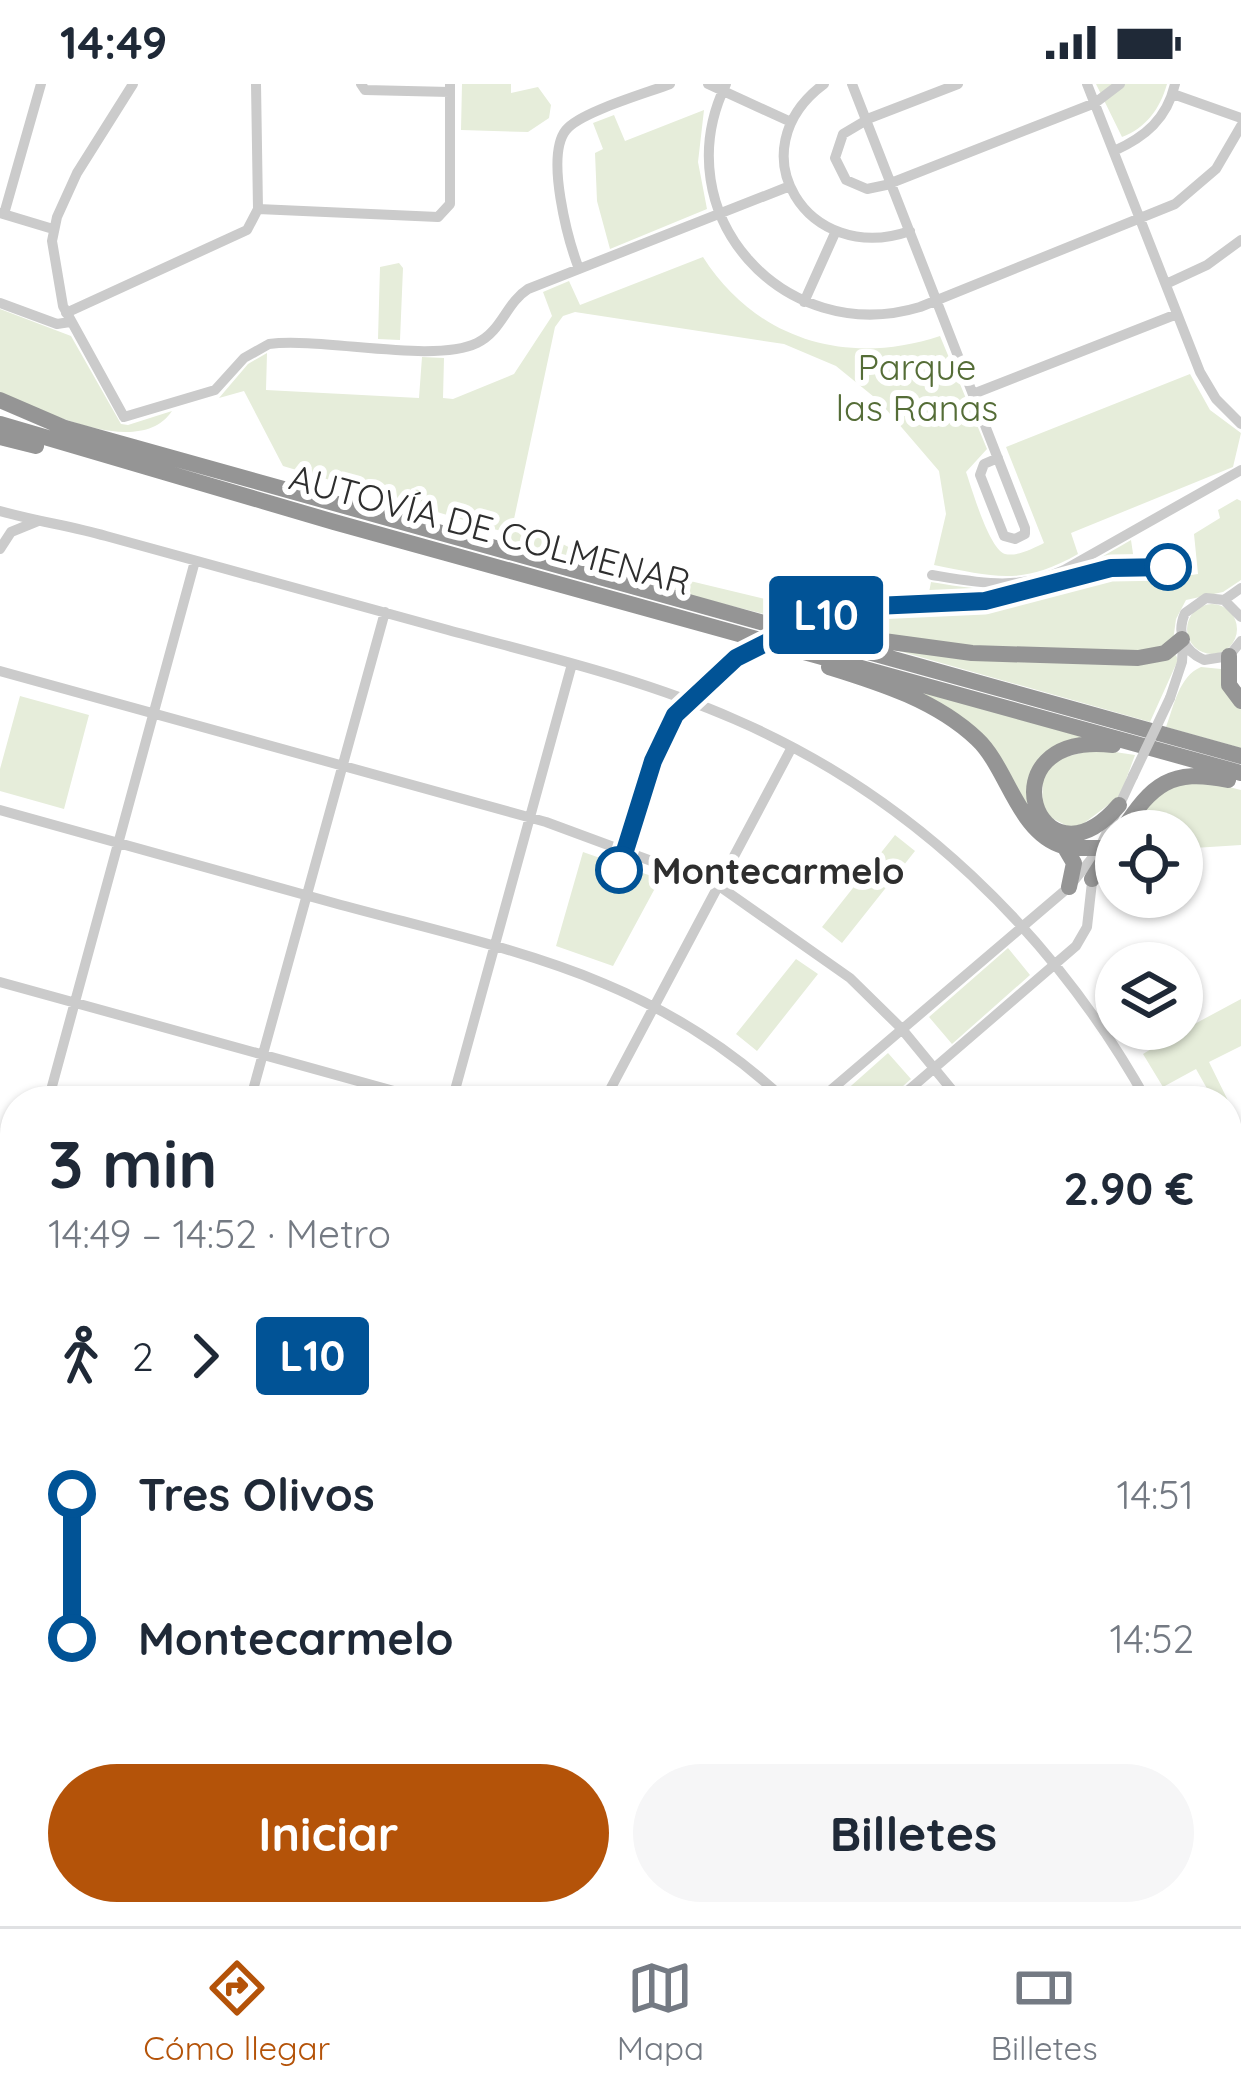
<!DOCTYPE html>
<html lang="es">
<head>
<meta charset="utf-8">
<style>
  body { margin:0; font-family:Quicksand,sans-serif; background:#f6f6f7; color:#1f2937; height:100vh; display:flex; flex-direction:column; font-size:45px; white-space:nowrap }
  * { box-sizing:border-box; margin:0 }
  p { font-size:39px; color:#747a83 }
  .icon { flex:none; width:66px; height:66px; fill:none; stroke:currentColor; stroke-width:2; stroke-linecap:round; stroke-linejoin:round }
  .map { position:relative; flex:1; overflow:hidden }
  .drawer { position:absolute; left:0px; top:1002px; width:1242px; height:840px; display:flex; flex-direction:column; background:#fff; border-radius:48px 48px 0 0; box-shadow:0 3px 9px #0004 }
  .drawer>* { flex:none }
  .badge { padding:0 24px; border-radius:9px; font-size:42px; line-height:78px }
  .controls { position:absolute; left:1095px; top:726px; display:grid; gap:24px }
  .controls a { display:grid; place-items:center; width:108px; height:108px; border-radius:50%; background:#fff; box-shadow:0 3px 9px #0004; font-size:60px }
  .map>.badge { position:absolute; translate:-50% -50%; box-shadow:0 0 0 6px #fff }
  .legs { display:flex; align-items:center; gap:18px; height:132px; padding:0 48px; font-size:39px }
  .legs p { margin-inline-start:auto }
  .head { display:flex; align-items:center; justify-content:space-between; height:204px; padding:0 48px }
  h1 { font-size:66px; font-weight:800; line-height:90px }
  .cta { display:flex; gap:24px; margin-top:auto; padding:24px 48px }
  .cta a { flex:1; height:138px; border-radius:72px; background:#b45309; color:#fff; font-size:48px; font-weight:800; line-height:138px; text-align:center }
  .cta a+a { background:#f6f6f7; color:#1f2937 }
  ul { padding:0 48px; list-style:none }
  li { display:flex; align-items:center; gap:42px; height:144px; font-size:45px }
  li i { display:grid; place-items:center; width:18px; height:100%; margin:0 15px; background:currentColor }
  li i::after { content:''; width:30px; height:30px; margin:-15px; border:9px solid; border-radius:50%; background:#fff }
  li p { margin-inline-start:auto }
  li:first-child i { background:linear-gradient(#0000 50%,currentColor 0) }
  li:last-child i { background:linear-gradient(currentColor 50%,#0000 0) }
  .status { display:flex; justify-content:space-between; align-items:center; height:84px; padding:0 60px; background:#fff; direction:ltr }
  .status svg { height:33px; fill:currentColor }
  .dock { display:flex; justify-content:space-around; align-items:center; height:168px; border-top:3px solid #e0e1e3; background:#fff; font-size:33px; color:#747a83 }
  .dock a { display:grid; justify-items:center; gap:6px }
  .dock .selected { color:#b45309 }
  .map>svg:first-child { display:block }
  .green { fill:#e6edda }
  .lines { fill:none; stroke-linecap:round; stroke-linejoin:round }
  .minor { stroke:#cbcbcb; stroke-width:10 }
  .highway { stroke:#959595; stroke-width:16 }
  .rail-casing { stroke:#838383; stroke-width:8 }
  .rail { stroke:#fff; stroke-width:3; stroke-dasharray:9; stroke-linecap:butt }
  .minor-bridge { stroke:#cbcbcb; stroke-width:10 }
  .line-1-casing { stroke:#fff; stroke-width:27 }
  .line-1 { stroke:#015396; stroke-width:18 }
  .stop-1-dot { fill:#fff; stroke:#015396; stroke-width:6 }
  .labels { text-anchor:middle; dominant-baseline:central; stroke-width:12; stroke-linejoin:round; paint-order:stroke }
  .park-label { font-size:36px; fill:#556d37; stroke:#fff }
  .street-label { font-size:36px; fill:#2e2e2e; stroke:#fff }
  .stop-label { font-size:36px; font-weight:bold; fill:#2e2e2e; stroke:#fff; text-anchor:start }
</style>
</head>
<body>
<div class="status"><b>14:49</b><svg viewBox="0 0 49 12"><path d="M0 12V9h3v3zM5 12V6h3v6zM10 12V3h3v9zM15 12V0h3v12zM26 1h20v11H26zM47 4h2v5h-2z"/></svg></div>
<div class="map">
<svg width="1241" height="1842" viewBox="0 0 1241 1842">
  <rect width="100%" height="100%" fill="#fff"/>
  <path class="green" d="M462,0H511V9L538,3L551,21L549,34L528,48L461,46Z
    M1096,0H1167C1160,25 1146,44 1122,53Z
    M704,26L698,78L707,125L610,165L597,117L595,69L603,65L593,39L614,31L625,57Z
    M703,173C756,256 847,283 940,252L987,365L966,388C972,405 989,465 1005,470C1017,473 1034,464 1044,459L1006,363L1190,290L1210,326L1241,349L1233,383L1071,449L1078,470C1022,502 995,493 934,481L946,430L939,387L879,317L836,282L784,260L575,228L563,232L555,243L514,435L586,472L803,524L925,529L931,498C1032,515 1044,506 1131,456L1136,490L1172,494L1198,490L1194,450L1220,434L1218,426L1237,415L1241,417V496L1223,508L1186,516L1176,535L1173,557L1159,568C1058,566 957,566 856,549C739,529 615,490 500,456L504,448L283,382L244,307L219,314L248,280L267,269L266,306L419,314L422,273L444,274L443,314L453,315L514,290L552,232L543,208L569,197L580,221Z
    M399,179L403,184L400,256L378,255L380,183Z
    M0,225L71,252L121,340L128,341L172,327C139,376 43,326 0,310Z
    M1187 545a25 25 0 1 1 50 0a25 25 0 1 1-50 0Z
    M892,565L1148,578L1176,571L1178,576L1150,638Z
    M1201,583L1221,585L1241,623V664L1166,643C1174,622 1179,592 1201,583Z
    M923,608L1087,654C1051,668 1018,680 1029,725L995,670L919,609Z
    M20,612L89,631L64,725L0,707V685Z
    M1095,665L1135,671L1120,712L1075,746L1042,729L1043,688L1055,676Z
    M1201,696L1241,706V761L1194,764L1182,770V747H1126L1164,704Z
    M895,751L915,767L842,859L822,843Z
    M583,768L660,795L613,882L556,862Z
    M1008,864L1030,891L952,960L929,933Z
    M796,875L818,890L757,967L736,950Z
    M1241,915V962L1209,978L1241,1043V1078L1227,1045V1017H1214L1196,985L1163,1003L1143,970L1176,950L1174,945H1182V933L1189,943Z
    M888,969L911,995L886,1017H834Z
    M15,1271V1543L0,1526V1279Z
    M0,1582L15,1595V1827H300L319,1842H0Z
    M346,1827H483L500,1842H363Z"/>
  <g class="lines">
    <path class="minor" d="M133,0L77,89L57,133L52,157L63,222L124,333L215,306L244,274L269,260C322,253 434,280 477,259C502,247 506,219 528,205L790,102
      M361,0L365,6L450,8
      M708,0L791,38
      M726,0C663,130 784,264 920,223L1175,120L1216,85L1241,42
      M824,0C735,66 807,183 910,147
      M852,0L1025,444V450L1015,455L1004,452L980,391L984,380L998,374
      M958,0L870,34L843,50L835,74L846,96L867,105L886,101L1095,19L1120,0
      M1087,0L1200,288L1216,315L1241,340
      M1173,10L1241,34
      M1114,67C1145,53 1167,35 1175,0
      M258,125L438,133L450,120V0
      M0,129L53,145
      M4,130L41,0
      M579,185C568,156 545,72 566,46C580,28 647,9 670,0
      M1166,200L1207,181L1241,156
      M804,218L835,149
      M0,219L57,240L70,238
      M66,229L247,146L258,125L256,0
      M973,310L1177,230
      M0,427C35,437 71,442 106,452C220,483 334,514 448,546C544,572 643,595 734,635C911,711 1054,850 1147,1017
      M0,465L11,448L38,437
      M932,491C980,499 1019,507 1064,486L1241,386
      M1224,516L1241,504
      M1241,533L1224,516L1206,514L1185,529C1176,550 1184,567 1204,576L1229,572L1241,557
      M0,587L546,738L719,802L850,894L901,944L961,1017
      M1170,614L1182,578L1183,560
      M0,726C111,757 222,788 334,819C506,866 651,889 786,1017
      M1099,765L1133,692
      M0,898L430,1017
      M48,1017L195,477
      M250,1017L385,528
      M452,1017L572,580
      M604,1017L792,663
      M818,1017L1069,803L1100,764
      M896,1017L1076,862L1087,843L1093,789
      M0,1063L15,1067
      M1227,1121L1241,1116
      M1227,1198L1241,1194
      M1227,1228L1241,1287
      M1227,1391L1241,1387
      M1227,1626L1241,1623
      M0,1706L15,1715
      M127,1827L142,1842
      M730,1827L734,1842
      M895,1827L899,1842
      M1065,1827L1068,1842
      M1204,1827L1207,1842"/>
    <path class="highway" d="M0,316L65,344L1241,672
      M0,340L334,438L1241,689
      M0,353L36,362
      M854,553L972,569L1138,574L1165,569L1182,555
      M1229,572V601L1241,617
      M829,583C881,599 937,617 977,655C1008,684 1018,749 1063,762C1074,765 1088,764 1100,764
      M1113,661C980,646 1038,815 1119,721
      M1122,747C1152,700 1171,684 1228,696
      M1064,762L1074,779L1069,803
      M1092,795L1116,757
      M0,1635L15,1647
      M0,1665L15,1678
      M194,1827L212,1842
      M231,1827L249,1842"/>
    <g class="rail-casing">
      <path id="rail" d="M0,1575L15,1587
        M313,1827L331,1842"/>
    </g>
    <use href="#rail" class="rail"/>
    <path class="minor-bridge" d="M1133,692L1170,614"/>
  </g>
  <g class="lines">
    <g class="line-1-casing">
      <path id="line-1" d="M619,786L653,677L675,631L736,574L813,535L853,523L985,517L1111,484L1168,483"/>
    </g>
    <use href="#line-1" class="line-1"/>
  </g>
  <g class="stop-1-dot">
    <circle cx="1168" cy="483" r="21"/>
    <circle cx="619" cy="786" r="21"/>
  </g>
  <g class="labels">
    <g class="park-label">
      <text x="917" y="282">Parque<tspan x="917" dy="41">las Ranas</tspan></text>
    </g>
    <g class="street-label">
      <text transform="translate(490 445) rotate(15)">AUTOVÍA DE COLMENAR</text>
    </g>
    <g class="stop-label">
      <text x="652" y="786">Montecarmelo</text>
    </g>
  </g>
</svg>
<div class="controls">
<a><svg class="icon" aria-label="locate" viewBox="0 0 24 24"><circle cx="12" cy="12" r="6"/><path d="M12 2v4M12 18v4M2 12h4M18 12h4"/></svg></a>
<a><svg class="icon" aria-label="layers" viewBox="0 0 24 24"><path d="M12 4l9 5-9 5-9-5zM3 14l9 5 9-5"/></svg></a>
</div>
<b class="badge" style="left:826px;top:531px;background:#015396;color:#fff">L10</b>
<section class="drawer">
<div class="head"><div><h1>3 min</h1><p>14:49 – 14:52 · Metro</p></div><b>2.90 €</b></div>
<div class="legs"><svg class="icon" aria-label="walk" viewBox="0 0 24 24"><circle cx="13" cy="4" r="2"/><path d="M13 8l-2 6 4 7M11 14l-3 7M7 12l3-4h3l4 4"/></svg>2<svg class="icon" aria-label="forward" viewBox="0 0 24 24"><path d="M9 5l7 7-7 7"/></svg><b class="badge" style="background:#015396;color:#fff">L10</b></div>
<ul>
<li><i style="color:#015396"></i><b>Tres Olivos</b><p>14:51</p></li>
<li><i style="color:#015396"></i><b>Montecarmelo</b><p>14:52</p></li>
</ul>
<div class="cta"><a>Iniciar</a><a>Billetes</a></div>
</section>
</div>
<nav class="dock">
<a class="selected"><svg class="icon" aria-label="directions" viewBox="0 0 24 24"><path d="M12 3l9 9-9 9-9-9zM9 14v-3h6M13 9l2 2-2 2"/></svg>Cómo llegar</a>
<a><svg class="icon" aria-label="map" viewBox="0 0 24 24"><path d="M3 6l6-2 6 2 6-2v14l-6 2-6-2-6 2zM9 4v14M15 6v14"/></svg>Mapa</a>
<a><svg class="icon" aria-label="tickets" viewBox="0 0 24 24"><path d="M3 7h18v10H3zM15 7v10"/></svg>Billetes</a>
</nav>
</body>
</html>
